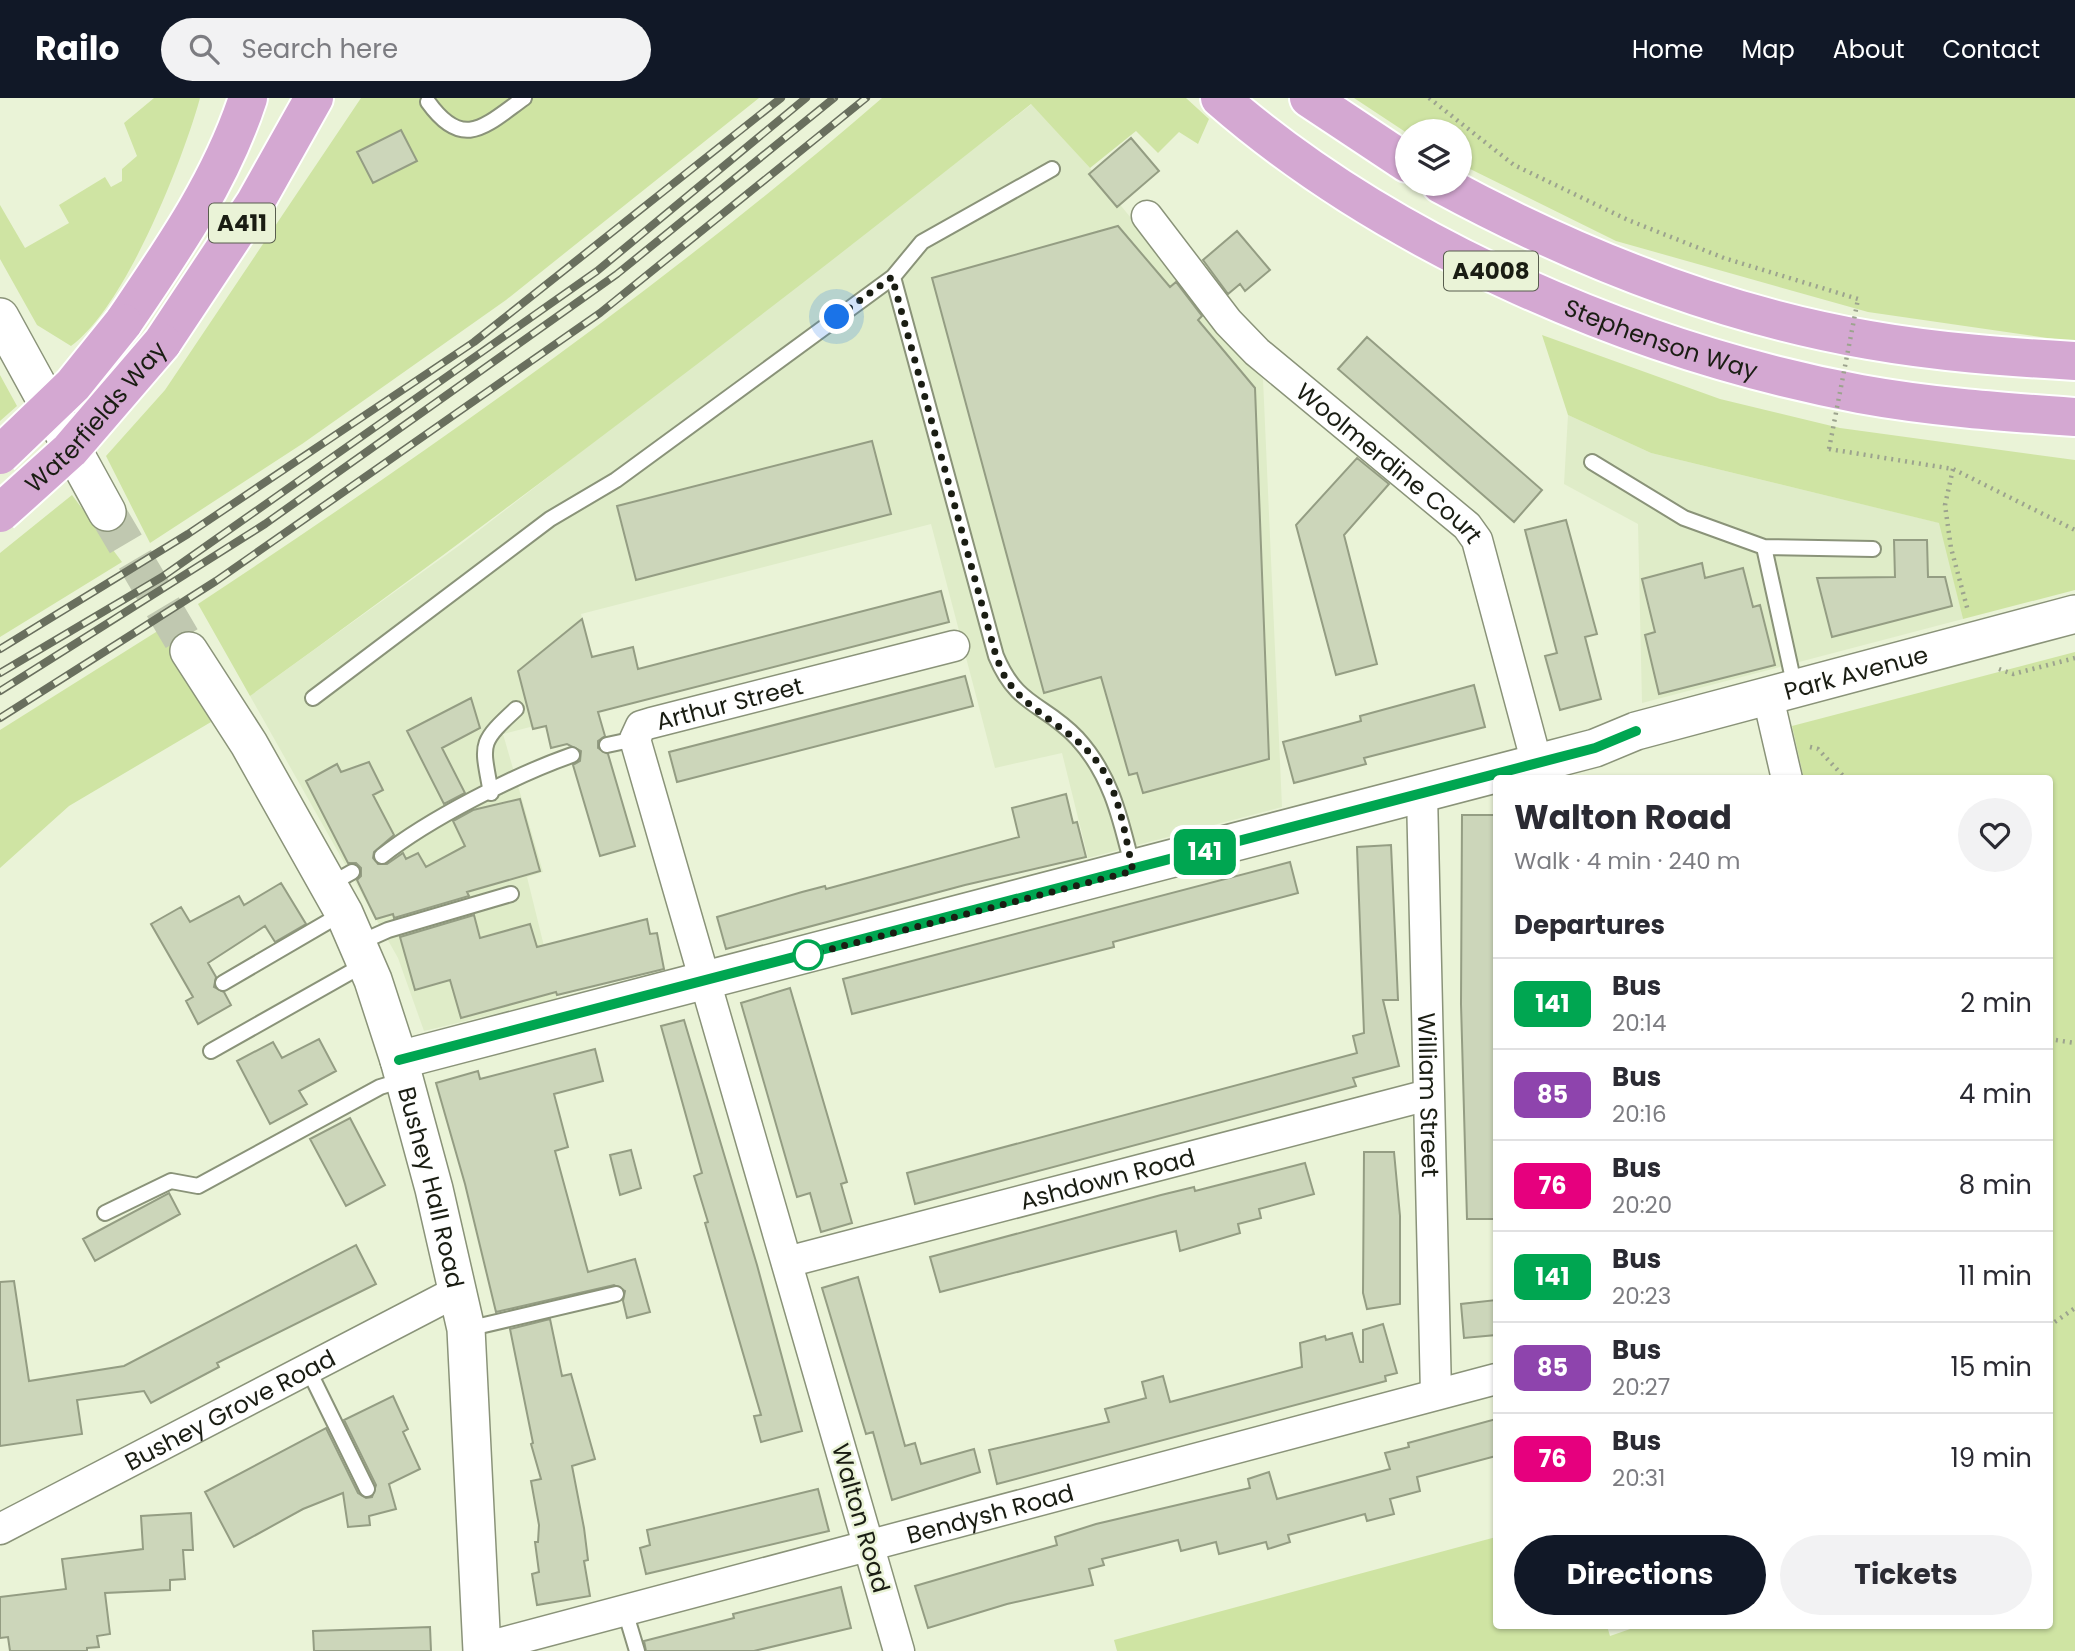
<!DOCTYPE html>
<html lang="en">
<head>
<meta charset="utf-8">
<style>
  body { margin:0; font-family:Poppins,sans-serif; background:#f2f2f3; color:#2b2b33; height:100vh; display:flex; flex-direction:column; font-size:26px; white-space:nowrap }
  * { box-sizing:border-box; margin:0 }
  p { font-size:23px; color:#7c7c81 }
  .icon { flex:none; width:38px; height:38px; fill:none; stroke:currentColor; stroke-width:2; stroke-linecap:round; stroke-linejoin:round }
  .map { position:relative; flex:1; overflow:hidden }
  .details { position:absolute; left:1493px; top:677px; width:560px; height:854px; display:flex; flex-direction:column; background:#fff; border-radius:7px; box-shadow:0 2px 5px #0004 }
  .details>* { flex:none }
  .badge { padding:0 14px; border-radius:10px; font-size:24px; line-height:46px }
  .tools { position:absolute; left:1395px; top:21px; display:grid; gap:14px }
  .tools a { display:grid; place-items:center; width:77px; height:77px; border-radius:50%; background:#fff; box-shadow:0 2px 5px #0004; font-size:35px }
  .you { position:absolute; width:35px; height:35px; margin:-18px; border:5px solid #fff; border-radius:50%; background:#1a73e8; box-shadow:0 0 0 10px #1a73e833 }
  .map>.badge { position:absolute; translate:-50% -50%; box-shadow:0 0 0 4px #fff }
  h2 { padding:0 21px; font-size:26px; line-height:63px }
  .round { display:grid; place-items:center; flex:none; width:74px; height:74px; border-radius:37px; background:#f2f2f3 }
  .head { display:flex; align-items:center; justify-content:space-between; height:119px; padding:0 21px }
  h1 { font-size:33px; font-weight:700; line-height:52px }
  .button { display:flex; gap:14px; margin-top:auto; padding:14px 21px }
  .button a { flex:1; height:80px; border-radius:42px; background:#111827; color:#fff; font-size:28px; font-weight:700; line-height:80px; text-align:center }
  .button a+a { background:#f2f2f3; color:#2b2b33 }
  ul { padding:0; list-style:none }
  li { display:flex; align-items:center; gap:21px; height:91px; padding:0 21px; border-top:2px solid #e1e1e2 }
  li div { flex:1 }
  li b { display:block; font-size:26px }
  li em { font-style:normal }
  li .badge { min-width:77px; font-weight:700; text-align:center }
  header { display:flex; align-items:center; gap:42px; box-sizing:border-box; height:98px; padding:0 35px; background:#111827; color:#fff }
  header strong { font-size:33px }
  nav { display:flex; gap:38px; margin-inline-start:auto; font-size:24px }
  .search { width:490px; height:63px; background:#f2f2f3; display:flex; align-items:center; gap:18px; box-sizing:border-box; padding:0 24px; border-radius:38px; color:#7c7c81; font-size:26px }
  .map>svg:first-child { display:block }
  .built { fill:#dfecc8 }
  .green { fill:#cfe4a3 }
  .building { fill:#ccd6ba; stroke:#949d83; stroke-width:2 }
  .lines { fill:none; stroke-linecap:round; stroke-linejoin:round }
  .tertiary-tunnel { stroke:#c0c8b0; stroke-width:37; stroke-dasharray:37 18; stroke-linecap:butt }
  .service-casing { stroke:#8a9379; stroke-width:18 }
  .minor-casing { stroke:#8a9379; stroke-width:33 }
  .tertiary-casing { stroke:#8a9379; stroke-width:40 }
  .primary-casing { stroke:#fff; stroke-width:42 }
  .path { stroke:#9ca38e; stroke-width:4.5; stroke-dasharray:2 5; stroke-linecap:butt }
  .service { stroke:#fff; stroke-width:14 }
  .minor { stroke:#fff; stroke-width:30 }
  .tertiary { stroke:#fff; stroke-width:37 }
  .primary { stroke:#d4a8d2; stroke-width:38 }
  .rail-casing { stroke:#696f5e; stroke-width:8 }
  .rail { stroke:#eaf3d7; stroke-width:5; stroke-dasharray:16; stroke-linecap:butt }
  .primary-bridge-casing { stroke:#fff; stroke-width:42; stroke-linecap:butt }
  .path-bridge { stroke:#9ca38e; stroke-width:4.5; stroke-dasharray:2 5; stroke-linecap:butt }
  .primary-bridge { stroke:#d4a8d2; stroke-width:38 }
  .line-casing { stroke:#fff; stroke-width:16 }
  .line { stroke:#00a651; stroke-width:10 }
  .walk { stroke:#1a1d13; stroke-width:7; stroke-dasharray:0 12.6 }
  .stop-dot { fill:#fff; stroke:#00a651; stroke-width:3.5 }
  .labels { text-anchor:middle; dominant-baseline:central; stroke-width:5; stroke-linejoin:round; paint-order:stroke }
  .shield { fill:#eaf3d7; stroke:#585d4e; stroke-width:2 }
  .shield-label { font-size:23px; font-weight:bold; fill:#1a1d13 }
  .street-label { font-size:24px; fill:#1a1d13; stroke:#eaf3d7 }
</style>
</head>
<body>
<header>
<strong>Railo</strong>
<div class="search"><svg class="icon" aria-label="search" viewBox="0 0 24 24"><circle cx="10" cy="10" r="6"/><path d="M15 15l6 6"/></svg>Search here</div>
<nav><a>Home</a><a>Map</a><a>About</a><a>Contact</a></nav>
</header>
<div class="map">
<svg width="2075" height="1553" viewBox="0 0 2075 1553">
  <rect width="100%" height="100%" fill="#eaf3d7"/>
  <path class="built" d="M1032,6L1090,70L1263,281L1282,709L1088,760L1062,655L995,670L931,426L581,516L603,610L503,636L543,774L527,779L557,901L424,933L398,860L250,598L460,447Z
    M1568,317L1651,355L1940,425L1963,521L1642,605L1638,426L1564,386Z"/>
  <path class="green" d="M154,0H200C182,65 125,209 71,248L37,227L0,161V107L25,150L69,125L59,107L105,79L111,89L122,83V71L137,58L124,25Z
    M361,0H759L506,202L302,346L150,445L106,358L165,292Z
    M882,0H1186L1209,21L1198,46L1179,34L1158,55L1136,33L1090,70L1031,6C775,209 515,407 250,598L198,506C435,349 667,186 882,0Z
    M1354,0H2075V244L1868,214L1616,143L1460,66V33L1407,35Z
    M1542,237L1720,301L1840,330L2075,362V492L1963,521L1939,425L1651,355L1568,317Z
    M0,277L17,308L0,323Z
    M72,397L122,464L0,539V455Z
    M164,529L211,624L69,708L0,770V632Z
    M2075,554V1553H1117L1114,1542L1496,1439V1528H1607L1610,1538L1639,1528H2049V681H1804L1792,628Z"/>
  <path class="building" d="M401,32L417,63L373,85L357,54Z
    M1131,40L1159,73L1117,109L1089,76Z
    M1118,128L1170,189L1176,184L1202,218L1198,222L1255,290L1269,661L1143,695L1137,675L1129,677L1101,579L1044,595L932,180Z
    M1237,133L1270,172L1245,193L1240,186L1228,196L1203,162Z
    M1367,239L1542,392L1514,424L1338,271Z
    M872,343L891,416L636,482L617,408Z
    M1357,360L1389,386L1344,437L1377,566L1336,577L1296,427Z
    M1566,422L1597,536L1585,539L1601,601L1560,612L1545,558L1557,555L1525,432Z
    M1894,442H1927L1928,479H1945L1952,508L1832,539L1817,480L1895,479Z
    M1702,465L1705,480L1743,470L1753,509L1760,507L1775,567L1659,596L1645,537L1655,534L1642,481Z
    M941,493L949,524L598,614L605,638L598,643V650L608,656L635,748L600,758L573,667L580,663L581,653L567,646L551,650L546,628L533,631L518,573L582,521L592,559L633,549L638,571Z
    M965,578L973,608L677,684L669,654Z
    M1474,587L1485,629L1364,660L1366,666L1294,685L1283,644L1361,623L1360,618Z
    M471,600L480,630L442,650L465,695L444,706L407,633Z
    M369,664L383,692L373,697L394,737L374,754L373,760L378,766H387L403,755L406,761L418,755L426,769L465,748L453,723L473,712L520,701L540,773L467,794L469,798L394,820L393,816L376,821L357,782L361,778V770L356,765H348L306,683L337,666L341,674Z
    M1066,696L1073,725L1077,724L1086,759L965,787L726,851L717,819L802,794L825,788L826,791L1019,739L1012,710Z
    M1462,717H1495L1496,1121H1467L1461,906Z
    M1391,747L1398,902H1383L1399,968L1353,980L1356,988L915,1106L907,1075L1357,955L1353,938L1364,935L1357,749Z
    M1290,764L1298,795L1113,844L1114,849L852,916L843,881Z
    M281,785L306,826L275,844L265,828L208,865L216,879L214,889L224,894L231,907L198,926L186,903L193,899L151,826L181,809L190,824L239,798L244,807Z
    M474,817L480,840L530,826L537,849L647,821L650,836L657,835L664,871L557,897L556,894L461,920L450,882L415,892L400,839Z
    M790,890L847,1084L841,1086L852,1125L821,1134L810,1095L797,1099L741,905Z
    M684,922L757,1167L802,1333L761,1344L754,1318L761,1317L705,1125L708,1124L694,1078L702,1075L661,928Z
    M319,941L336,973L299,993L307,1006L270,1026L237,963L273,944L282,960Z
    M595,951L603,983L554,996L568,1049L555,1053L588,1174L635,1161L650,1214L627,1220L623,1203L625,1193L614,1187L496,1214L465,1086L436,985L478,973L480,981Z
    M350,1020L385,1087L346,1108L310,1041Z
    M631,1052L641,1090L620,1097L610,1057Z
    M1364,1054H1394L1400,1118V1206L1367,1211L1363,1195Z
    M1305,1065L1314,1096L1259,1111L1261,1120L1238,1126L1240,1135L1180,1153L1176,1133L940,1194L930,1159L1161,1097L1194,1089L1195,1093Z
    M169,1095L180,1116L95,1163L83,1141Z
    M356,1147L376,1186L217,1265L219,1269L151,1305L144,1293L77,1302L82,1336L0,1348V1184L14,1183L29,1283L124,1268Z
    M858,1179L905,1348L915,1345L921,1366L974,1351L980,1374L892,1402L873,1334L866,1336L822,1190Z
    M1496,1202V1237L1464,1240L1461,1206Z
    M550,1221L562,1278L571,1276L595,1361L572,1368L584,1430L588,1462L584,1463L590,1498L537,1507L532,1476L539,1474L535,1444H538L539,1427L531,1383L541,1381L531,1346L533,1345L510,1231Z
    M1383,1226L1397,1275L1385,1278L1386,1283L997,1386L989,1352L1109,1324L1105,1311L1146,1300L1142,1284L1163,1278L1170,1304L1302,1269L1300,1245L1325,1238L1326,1242L1352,1235L1360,1264H1363V1232Z
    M393,1298L408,1331L403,1334L420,1371L389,1386L396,1411L369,1418L370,1427L348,1429L343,1395L303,1411L234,1449L205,1394L326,1330L358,1395L366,1400L372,1399L376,1387L344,1322Z
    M1496,1321V1358L1417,1379L1420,1393L1390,1401L1394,1416L1367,1423L1365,1416L1288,1437L1290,1444L1268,1451L1266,1444L1219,1456L1216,1444L1181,1453L1178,1442L1102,1461L1104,1467L1089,1471L1093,1487L1007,1506L928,1530L915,1488L1057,1447L1055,1439L1096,1426L1250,1390L1248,1381L1269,1374L1277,1401L1390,1371L1385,1355L1409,1349L1408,1345Z
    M818,1391L829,1433L646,1476L640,1450L650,1447L647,1432Z
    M191,1415L193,1452H183L185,1481L170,1482V1492L105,1495L110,1536L97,1538L99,1549L87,1550V1553H10L8,1539L0,1540V1499L66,1491L62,1461L143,1451L141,1418Z
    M841,1489L851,1530L754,1553H646L644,1543L734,1520L733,1516Z
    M430,1529L431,1553H314L313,1533Z"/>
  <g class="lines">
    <path class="tertiary-tunnel" d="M107,414L189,553"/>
    <g class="service-casing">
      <path id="service" d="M428,4C463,53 485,28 524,0
        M1052,71L922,144L893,179L996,558C1017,609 1044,605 1077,640C1112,678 1121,723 1133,771
        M1592,364L1684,420L1764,449L1795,590
        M1764,449L1873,451
        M313,600L550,421L616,382L893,179
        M607,647L635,641
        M491,695C482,645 478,646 516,611
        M382,758C429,721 515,677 572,657
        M329,787L352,774
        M359,845L388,832L511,796
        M223,885L343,815
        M211,953L365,866
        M105,1115L171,1083L198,1088L380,989L403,982
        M467,1231L616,1196
        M308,1271L367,1391
        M625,1513L637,1553"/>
    </g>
    <g class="minor-casing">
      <g id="minor">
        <path id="s1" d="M1147,118L1228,224L1257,254L1467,428L1477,442L1537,666"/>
        <path d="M1768,599L1787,681"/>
        <path id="s2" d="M1422,696L1436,1296"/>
        <path id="s3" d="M787,1164L1428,997"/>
        <path id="s4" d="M0,1431L446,1199L460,1196"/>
        <path id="s5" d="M482,1547L498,1546L1496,1281"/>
        <path id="s6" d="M899,1553L635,641L641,628L651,625L954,548"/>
      </g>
    </g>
    <g class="tertiary-casing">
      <g id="tertiary">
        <path d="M0,219L107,414"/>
        <path id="s7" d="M189,553L249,646L344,815L373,882L399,962L434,1091L466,1231L482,1553"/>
        <path id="s8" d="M399,962L1595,650L1636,633L2075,516"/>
      </g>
    </g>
    <g class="primary-casing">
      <g id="primary">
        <path id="s9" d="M1220,0C1391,149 1638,254 1860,296C1931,309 2003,314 2075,319"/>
        <path d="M1309,0L1407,65"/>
        <path d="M1441,86C1574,158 1718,216 1869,242C1937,254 2006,259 2075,263"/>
        <path d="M123,225C172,153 221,83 248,0"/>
        <path d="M162,245L255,105L314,0"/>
      </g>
    </g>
    <path class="path" d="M1429,0L1514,67L1628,122L1724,160L1858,201
      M1829,351L1953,371L2075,432
      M1953,371L1945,407L1951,450L1968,513
      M1999,571L2013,576L2075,560
      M1810,649L1818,651L1846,681
      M2049,941L2075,945
      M2049,1228L2075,1210"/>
    <use href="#service" class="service"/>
    <use href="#minor" class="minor"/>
    <use href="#tertiary" class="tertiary"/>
    <use href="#primary" class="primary"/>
    <g class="rail-casing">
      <path id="rail" d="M0,551L188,436L474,244L781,0
        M0,575L162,479L597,173L806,0
        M0,593L265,426L617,176L834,0
        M0,620L216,483L600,215L866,0"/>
    </g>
    <use href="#rail" class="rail"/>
    <g class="primary-bridge-casing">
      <g id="primary-bridge">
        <path d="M0,357L73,287L123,225"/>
        <path id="s10" d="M0,415L70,352L162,245"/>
      </g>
    </g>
    <path class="path-bridge" d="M1829,351L1858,201"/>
    <use href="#primary-bridge" class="primary-bridge"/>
  </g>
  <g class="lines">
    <g class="line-casing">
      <path id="line" d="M399,962L1595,650L1636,633"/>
    </g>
    <use href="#line" class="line"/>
    <path class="walk" d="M808,857L1133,773C1125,738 1120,694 1098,665C1073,631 1029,615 1007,582C1002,575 999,565 996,558L892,179L837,219"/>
  </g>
  <circle class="stop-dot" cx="808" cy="857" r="14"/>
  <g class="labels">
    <g class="shield">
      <rect x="209" y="105.5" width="66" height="39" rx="5"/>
      <rect x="1444" y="153.5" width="94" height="39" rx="5"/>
    </g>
    <g class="shield-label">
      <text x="242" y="125">A411</text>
      <text x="1491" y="173">A4008</text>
    </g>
    <g class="street-label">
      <text stroke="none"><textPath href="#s9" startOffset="506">Stephenson Way</textPath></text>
      <text stroke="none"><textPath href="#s10" startOffset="136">Waterfields Way</textPath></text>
      <text stroke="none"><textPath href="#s1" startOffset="348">Woolmerdine Court</textPath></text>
      <text stroke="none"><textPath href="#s8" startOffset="1508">Park Avenue</textPath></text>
      <text stroke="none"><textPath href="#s6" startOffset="1055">Arthur Street</textPath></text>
      <text stroke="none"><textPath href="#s2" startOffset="301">William Street</textPath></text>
      <text stroke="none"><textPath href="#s3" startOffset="331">Ashdown Road</textPath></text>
      <text stroke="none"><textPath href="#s7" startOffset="593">Bushey Hall Road</textPath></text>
      <text stroke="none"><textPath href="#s4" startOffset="259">Bushey Grove Road</textPath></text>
      <text stroke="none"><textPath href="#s5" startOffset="525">Bendysh Road</textPath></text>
      <text transform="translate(861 1420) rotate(74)">Walton Road</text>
    </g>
  </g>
</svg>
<div class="tools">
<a><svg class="icon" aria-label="layers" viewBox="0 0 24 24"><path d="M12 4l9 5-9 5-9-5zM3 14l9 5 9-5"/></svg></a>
</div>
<div class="you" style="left:837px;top:219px"></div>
<b class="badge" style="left:1205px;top:754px;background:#00a651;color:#fff">141</b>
<section class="details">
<div class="head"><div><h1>Walton Road</h1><p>Walk · 4 min · 240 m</p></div><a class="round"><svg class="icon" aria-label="heart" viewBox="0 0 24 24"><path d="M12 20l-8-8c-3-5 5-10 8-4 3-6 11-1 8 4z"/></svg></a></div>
<h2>Departures</h2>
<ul>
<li><span class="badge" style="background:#00a651;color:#fff">141</span><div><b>Bus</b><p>20:14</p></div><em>2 min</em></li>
<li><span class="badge" style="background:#8e44ad;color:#fff">85</span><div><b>Bus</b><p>20:16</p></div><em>4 min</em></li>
<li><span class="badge" style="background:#e6007e;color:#fff">76</span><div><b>Bus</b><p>20:20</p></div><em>8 min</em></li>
<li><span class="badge" style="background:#00a651;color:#fff">141</span><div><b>Bus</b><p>20:23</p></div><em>11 min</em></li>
<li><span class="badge" style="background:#8e44ad;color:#fff">85</span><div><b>Bus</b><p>20:27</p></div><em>15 min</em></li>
<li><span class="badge" style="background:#e6007e;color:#fff">76</span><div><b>Bus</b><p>20:31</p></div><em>19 min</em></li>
</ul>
<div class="button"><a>Directions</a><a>Tickets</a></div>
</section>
</div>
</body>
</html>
